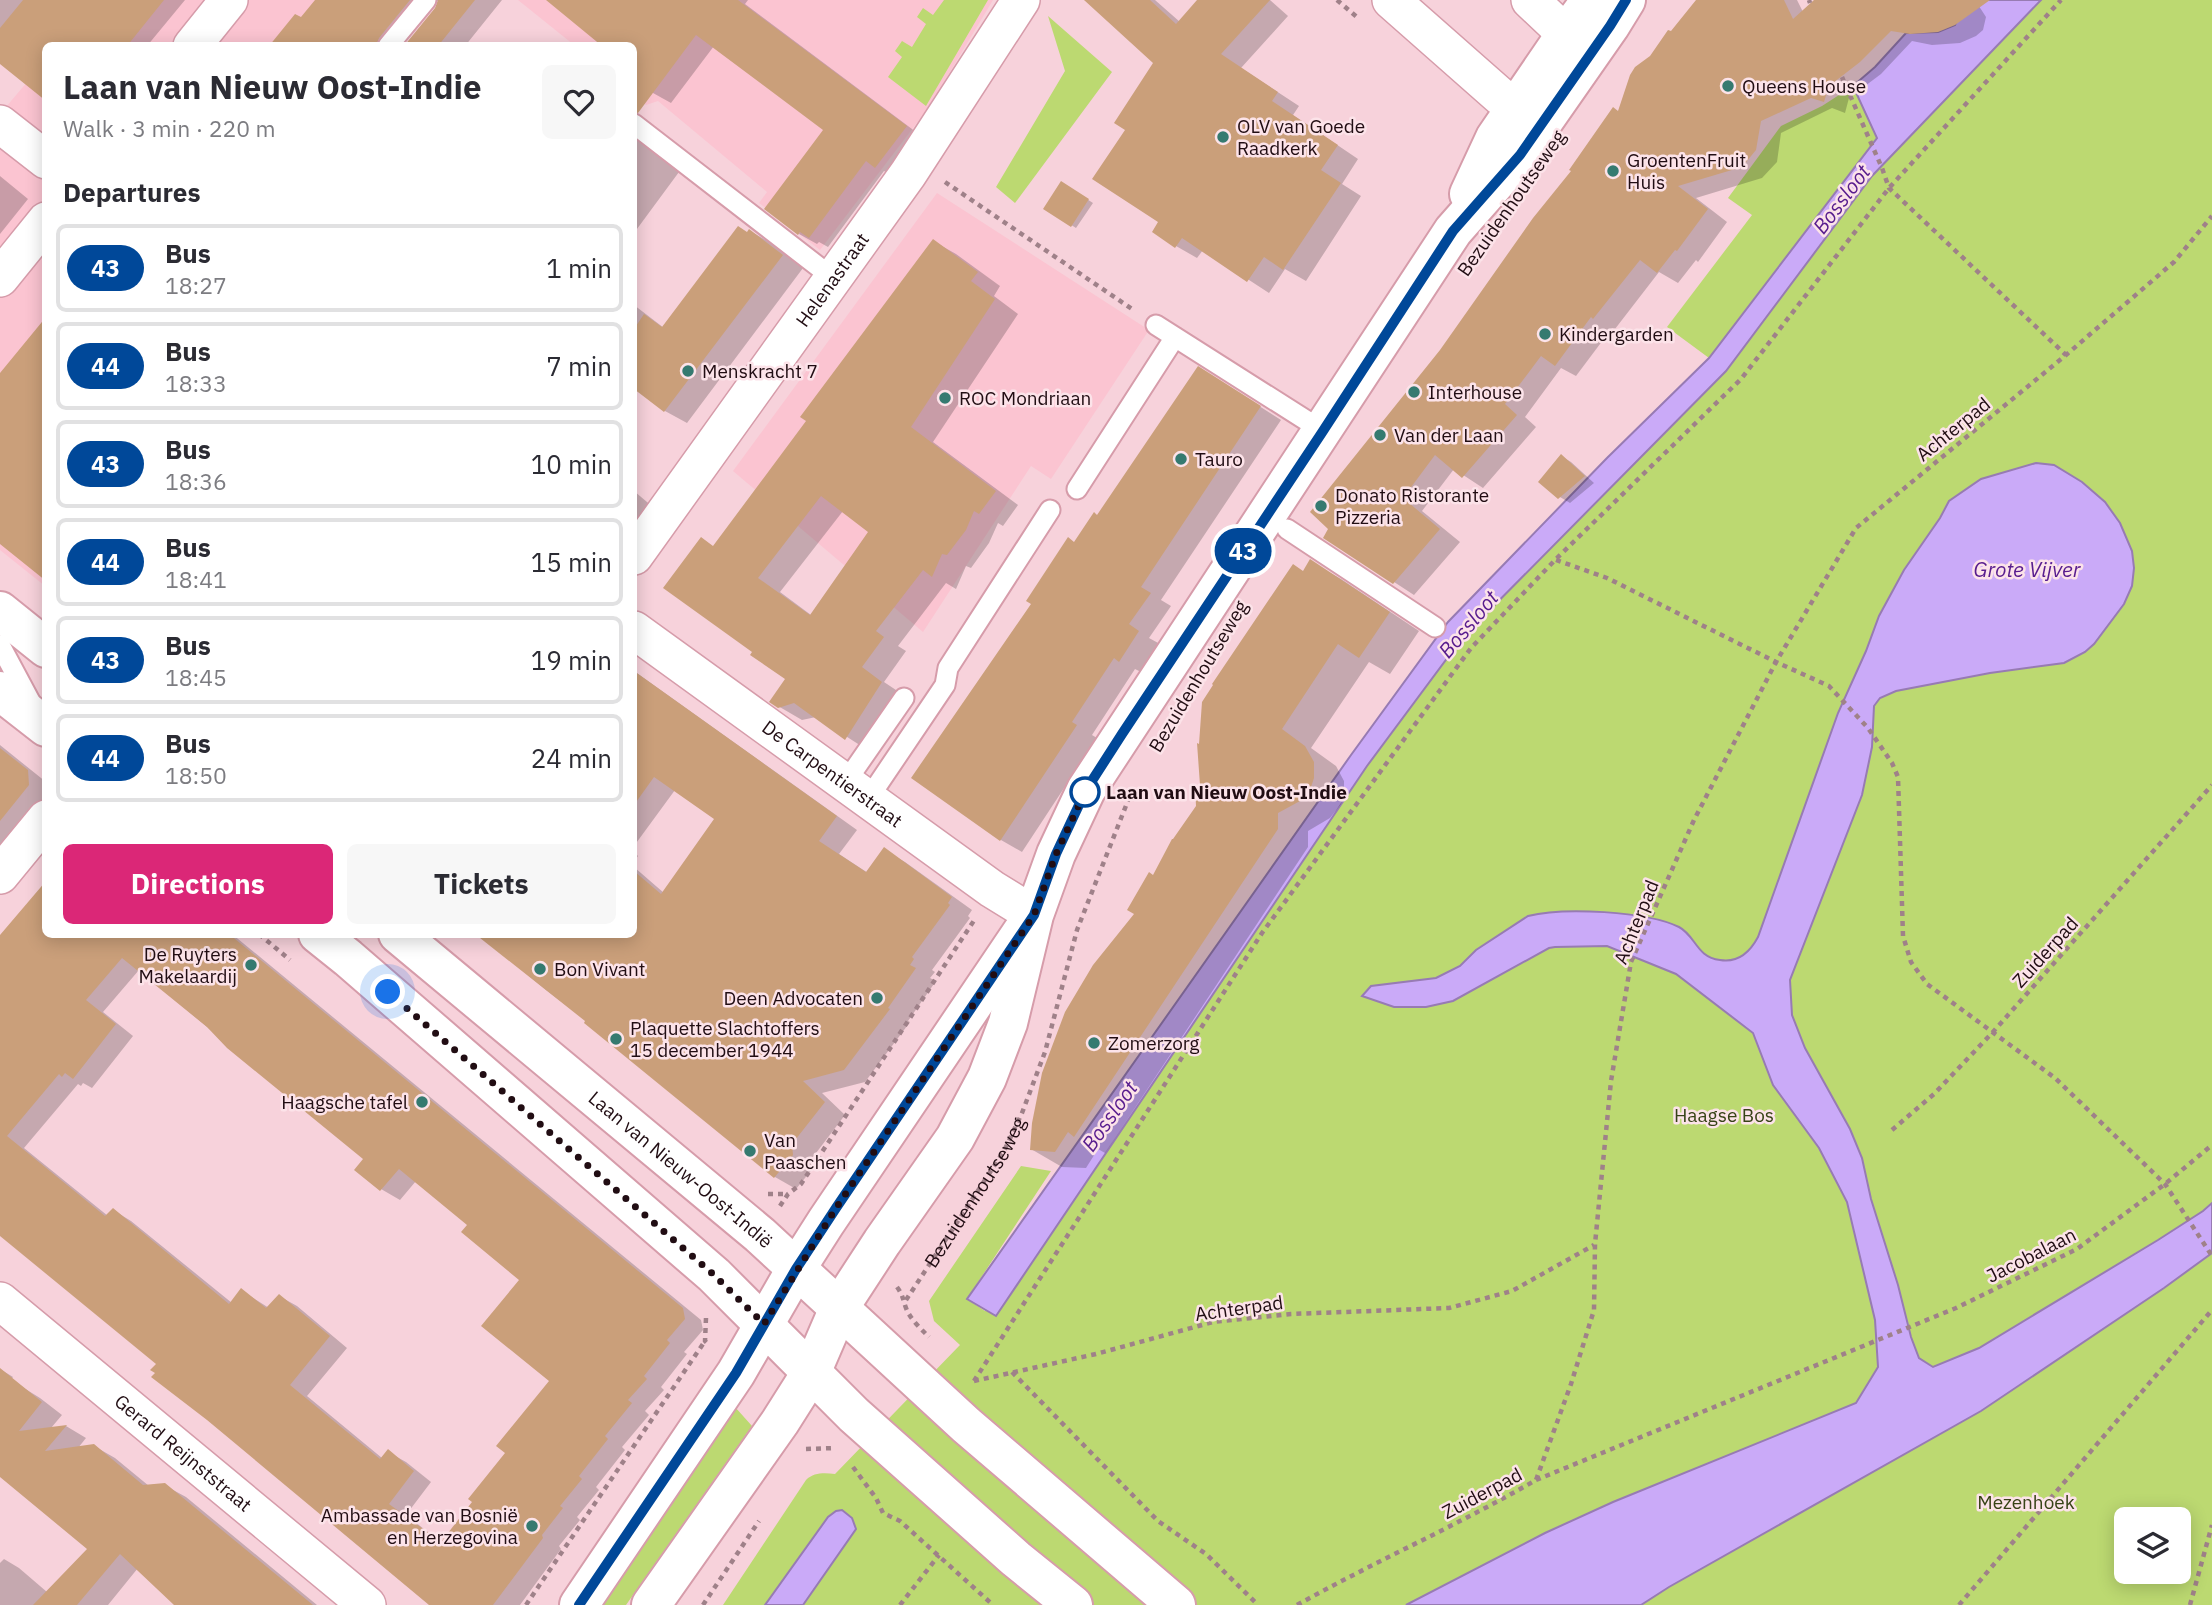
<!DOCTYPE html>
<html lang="en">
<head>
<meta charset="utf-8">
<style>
  body { margin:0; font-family:"IBM Plex Sans",sans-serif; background:#f7f7f7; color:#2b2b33; height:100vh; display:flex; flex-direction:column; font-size:26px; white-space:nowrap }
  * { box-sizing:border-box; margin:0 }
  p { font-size:23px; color:#7c7c81 }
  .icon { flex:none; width:38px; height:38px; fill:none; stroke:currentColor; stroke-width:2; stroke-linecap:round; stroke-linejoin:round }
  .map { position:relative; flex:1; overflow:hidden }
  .sheet { position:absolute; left:42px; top:42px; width:595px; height:896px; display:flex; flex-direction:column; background:#fff; border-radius:10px; box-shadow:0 4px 18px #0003 }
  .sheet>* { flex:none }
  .badge { padding:0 14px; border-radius:23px; font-size:24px; line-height:46px }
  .tools { position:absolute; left:2114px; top:1507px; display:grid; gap:14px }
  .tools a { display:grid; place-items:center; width:77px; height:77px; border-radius:10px; background:#fff; box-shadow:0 4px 18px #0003; font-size:35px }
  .you { position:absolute; width:35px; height:35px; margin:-18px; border:5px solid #fff; border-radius:50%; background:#1a73e8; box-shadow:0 0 0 10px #1a73e833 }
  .map>.badge { position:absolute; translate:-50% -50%; box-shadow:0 0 0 4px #fff }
  h2 { padding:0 21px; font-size:26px; line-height:63px }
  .round { display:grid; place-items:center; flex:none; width:74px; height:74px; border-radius:10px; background:#f7f7f7 }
  .headline { display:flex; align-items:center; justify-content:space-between; height:119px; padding:0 21px }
  h1 { font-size:33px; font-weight:700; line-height:52px }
  .button { display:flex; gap:14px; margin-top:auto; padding:14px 21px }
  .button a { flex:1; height:80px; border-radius:10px; background:#db2777; color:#fff; font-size:28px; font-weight:700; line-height:80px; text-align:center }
  .button a+a { background:#f7f7f7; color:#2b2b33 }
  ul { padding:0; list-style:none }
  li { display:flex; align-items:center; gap:21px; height:88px; margin:0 14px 10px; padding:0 7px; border:4px solid #e1e1e2; border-radius:10px }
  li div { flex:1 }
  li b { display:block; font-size:26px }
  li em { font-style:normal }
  li .badge { min-width:77px; font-weight:700; text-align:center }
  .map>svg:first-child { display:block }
  .built { fill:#fbc4d1 }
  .green { fill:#bcd971; fill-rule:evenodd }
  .water { fill:#caaaf8; stroke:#977bb3; stroke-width:2 }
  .shadow { fill:#0003; fill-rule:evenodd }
  .building { fill:#ca9f7a; fill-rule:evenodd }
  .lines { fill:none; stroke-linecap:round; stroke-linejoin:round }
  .lane-casing { stroke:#d69caa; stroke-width:23 }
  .street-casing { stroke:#d69caa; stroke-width:40 }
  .secondary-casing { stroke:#d69caa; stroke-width:42 }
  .path { stroke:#9f8189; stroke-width:4.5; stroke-dasharray:5 5; stroke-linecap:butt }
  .lane { stroke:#fff; stroke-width:19 }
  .street { stroke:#fff; stroke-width:37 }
  .secondary { stroke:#fff; stroke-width:38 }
  .line-casing { stroke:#fff; stroke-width:16 }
  .line { stroke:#004899; stroke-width:10 }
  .walk { stroke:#210d13; stroke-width:7; stroke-dasharray:0 12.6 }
  .poi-dot { fill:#357a70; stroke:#fce3e9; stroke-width:2.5 }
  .stop-dot { fill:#fff; stroke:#004899; stroke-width:3.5 }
  .labels { text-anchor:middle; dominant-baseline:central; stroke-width:5; stroke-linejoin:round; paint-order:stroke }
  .poi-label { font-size:19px; fill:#210d13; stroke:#fce3e9; text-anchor:start }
  .street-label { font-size:19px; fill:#210d13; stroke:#fce3e9 }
  .stop-label { font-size:19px; font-weight:bold; fill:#210d13; stroke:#fce3e9; text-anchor:start }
  .park-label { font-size:19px; fill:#374316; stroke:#fce3e9 }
  .water-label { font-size:21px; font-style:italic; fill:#581c8e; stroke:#fce3e9 }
</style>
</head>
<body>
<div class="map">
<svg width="2212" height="1605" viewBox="0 0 2212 1605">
  <rect width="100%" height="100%" fill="#f7d2db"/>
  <path class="built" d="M97,0H397L360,45L58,46Z
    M518,0H993L929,107L820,250L759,203L767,192L658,101L646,105L634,95V46L574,45Z
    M45,61V586L0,550V114Z
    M937,193L1149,330L1051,479L1031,466L923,632L733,471Z"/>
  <path class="green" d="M944,0H988L926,106L888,77L902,57L895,51L902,41L912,47L926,24L917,17L923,8L933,15Z
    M2041,0H2212V1605H723L806,1480C814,1472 825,1473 835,1474L960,1345L934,1321L929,1301L1021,1166L1051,1171L967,1299L985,1311L1291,879L1367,766L1462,637L1503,597L1872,176ZM2126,1519H2179V1572H2126Z
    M1048,16L1112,72L1015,203L996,187L1065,71Z
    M1853,86L1877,138L1709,358L1667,327L1752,215L1728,198L1781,126L1822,106Z
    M735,1407L752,1426L626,1605H601Z"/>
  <path class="water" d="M1965,0H2041L1872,176L1726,371L1463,637L1367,766L996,1316L967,1299L1351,755L1448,622L1607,458L1709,358L1877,138L1853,86L1875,67L1906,33L1938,32L1955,25Z
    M2036,463L2054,465L2082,482L2105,502L2120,523L2132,551L2134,568L2132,586L2124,604L2094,644L2085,652L2064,663L1990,673L1896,691L1880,698L1874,706L1872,747L1862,795L1790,980L1792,1015L1805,1048L1850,1129L1862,1158L1871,1199L1898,1285L1911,1337L1919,1358L1933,1367L1979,1348L2158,1240L2203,1211L2212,1203V1253L2164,1288L1981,1411L1669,1587L1641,1605H1406L1545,1533L1613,1502L1856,1403L1878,1367L1875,1320L1847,1202L1819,1148L1773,1085L1753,1033L1676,974L1607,946L1555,947L1549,948L1453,1001L1426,1007H1394L1362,996L1371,986L1436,978L1460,966L1476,950L1528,916C1563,907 1646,911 1679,927C1696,936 1696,957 1720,960C1738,963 1750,952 1758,937L1838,713L1866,651L1879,616L1904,570L1940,518L1949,501L1981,479Z
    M842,1510L852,1518L856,1529L803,1605H765L828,1517L836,1511Z"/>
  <path class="shadow" d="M0,0H185L147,46H46L0,61Z
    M317,0H440L436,2L400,46H272L301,19Z
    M441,0H502L465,46H406L437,8Z
    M549,0H748L745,4L924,138L894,177L884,171L828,247L819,242L817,244L799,234L826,129L714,46L671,103L653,93L634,77V46H599L601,43Z
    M1086,0H1155L1180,22L1200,0H1270L1288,16L1241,68L1299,106L1293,115L1358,159L1342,184L1361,196L1306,281L1285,269L1269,293L1203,250L1197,258L1176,246L1160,222L1127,129L1156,63Z
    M1698,0H1797L1804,14L1817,0H1975L1986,17L1983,30L1976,36L1960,43L1932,45L1912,41L1881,74L1849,98L1845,113L1832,108L1781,133L1777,162L1762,178L1696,198L1727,222L1698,262L1696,260L1678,283L1659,272L1615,329L1612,328L1576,376L1561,368L1525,417L1536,427L1483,488L1454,469L1422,511L1460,542L1414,595L1325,537L1441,351L1620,113L1651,57Z
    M634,137L644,143L679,172L634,233Z
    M0,176L28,199L0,234Z
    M1062,183L1093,203L1076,228L1045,208Z
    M750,231L771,243L803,268L687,423L665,411L634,387V369L642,360L634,354V305L664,328Z
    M933,241L956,254L1000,286L994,296L1018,314L933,442L1018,505L1003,526L998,523L989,543L971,568L966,566L956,589L946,583L898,646L906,651L884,682L905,696L869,751L816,717L802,720L778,706L787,679L754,652L714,547L808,421ZM843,511L871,532L811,615L780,592Z
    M1220,381L1281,420L1161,600L1171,606L1149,638L1160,644L1141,672L1135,669L1092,735L1097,738L1022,852L1001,840L913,778L1075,544Z
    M1561,456L1571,462L1594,483L1570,503L1560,497Z
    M634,491L660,513L634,545Z
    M1311,562L1341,579L1419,631L1390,674L1369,662L1311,748L1336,766L1344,781V796L1341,804L1330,818L1308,831V847L1105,1153L1098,1149L1086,1168L1062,1167L1031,1149L1153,877L1198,806L1202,787Z
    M634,671L857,830L839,854L868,873L884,850L905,862L972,910L968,916L970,918L932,970L935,972L930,978L936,981L908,1021L910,1022L865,1082L822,1093L845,1115L813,1157L814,1167L796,1189L775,1177L587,1021L546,990L478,934H634V867L664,893L716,819L675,790L634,846Z
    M0,745L46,782V797L0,852Z
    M634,852L638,856L634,862Z
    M46,934H232L701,1320L703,1330L684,1352L687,1354L661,1387L664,1390L645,1411L649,1415L622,1447L625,1450L596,1487L599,1490L577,1517L580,1520L559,1546L561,1549L520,1605H432L158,1364L0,1234V938ZM139,970L365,1159L357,1169L381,1189L400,1200L416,1181L469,1224L522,1279L551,1381L475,1502L442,1543L406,1515L431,1482L406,1462L388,1452L382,1458L307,1396L347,1348L297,1306L279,1296L269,1308L242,1291L232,1303L131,1221L113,1210L108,1216L24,1148L78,1084L81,1086L83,1083L92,1088L133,1036L103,1012Z
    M0,1369L13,1377L3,1390L19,1385L40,1398L62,1415L51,1428L66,1426L86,1438L78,1448L94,1446L115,1458L149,1486L164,1485L186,1497L317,1605H181L138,1568L108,1605H0V1563L4,1559L19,1568L47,1592L89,1549L0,1476Z"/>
  <path class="building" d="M23,0H164L127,46H46V101L0,64V28Z
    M315,0H410L379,38L376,46H269L295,14L301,17Z
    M438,0H475L438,46H404L435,8Z
    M546,0H738L907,126L875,168L866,161L809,238L800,232L798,235L764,209L823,130L696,35L638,113L634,112V46H602Z
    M1084,0H1150L1176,24L1197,0H1270L1221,54L1278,92L1272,101L1338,145L1321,170L1341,183L1283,270L1264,257L1247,282L1182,238L1175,248L1152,232L1158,222L1092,179L1125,130L1114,123L1153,63Z
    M1696,0H1784L1793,19L1814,0H1990L1955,25L1938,32L1910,34L1891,31L1860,62L1829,86L1824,102L1811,98L1761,121L1756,150L1742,167L1678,186L1708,209L1677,251L1675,250L1657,273L1640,260L1593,319L1591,317L1555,366L1541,356L1505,404L1517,415L1462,478L1435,455L1403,498L1440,529L1393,584L1323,538L1328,529L1310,512L1440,350L1533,218L1571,171L1569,170L1613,107L1618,111L1630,75L1635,67L1650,56L1668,30L1671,31Z
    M1061,181L1089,199L1071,227L1043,209Z
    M738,226L747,232L749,229L783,255L664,412L634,389V329L644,314L662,327Z
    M933,239L978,272L971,281L995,299L911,427L996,491L979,514L974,511L966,530L947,555L942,554L932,577L923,570L876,631L884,637L862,667L882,682L845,740L794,703L778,708L769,702L785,679L750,655L752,652L663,588L701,537L713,546L806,421L800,417ZM821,496L868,532L810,615L758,578Z
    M46,317V581L0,544V373Z
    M1198,366L1261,406L1141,587L1151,593L1129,624L1139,631L1119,662L1114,658L1072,722L1077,725L1000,841L911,778L1031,604L1026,601L1068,537L1074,542L1094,512L1097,515Z
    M1561,454L1585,476L1558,499L1538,482Z
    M1310,559L1390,612L1359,658L1338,644L1282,729L1305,746L1314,762V778L1311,787L1300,801L1278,813V829L1074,1137L1068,1132L1055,1152L1030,1150L1032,1123L1042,1073L1065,1012L1093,965L1134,914L1127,910L1149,872L1153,875L1172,839H1173L1196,806L1195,785H1200L1197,743L1199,744L1202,702L1213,685L1212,684L1293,564L1303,571Z
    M634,671L837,816L819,841L866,872L884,847L952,897L948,903L950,905L912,957L914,959L910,965L916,968L888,1008L890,1009L844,1070L803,1081L825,1102L792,1144L793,1155L774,1178L584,1023L585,1021L475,934H634V871L661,894L714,819L654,777L634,805Z
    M0,748L28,770L29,785L0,821Z
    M46,881V934H229L683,1308L685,1319L667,1340L670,1343L644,1376L647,1379L628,1400L632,1403L605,1436L608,1439L579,1476L582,1479L560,1506L563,1508L542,1535L543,1538L493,1605H429L207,1420L151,1377L155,1373L150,1370L156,1364L0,1236V935ZM122,958L207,1027L227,1048L363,1159L354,1170L380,1191L399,1169L467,1225L461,1232L519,1280L481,1326L549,1381L496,1446L505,1453L468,1499L472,1502L441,1542L389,1504L414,1471L388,1449L380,1459L290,1385L330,1336L279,1294L266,1308L241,1288L229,1304L113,1208L105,1216L7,1136L59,1074L62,1077L65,1073L73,1079L116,1024L86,1000Z
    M0,1368L42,1402L19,1431L67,1425L45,1451L94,1444L143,1485L165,1483L313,1605H174L120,1554L77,1605H33L87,1549L0,1477Z"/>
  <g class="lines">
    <g class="lane-casing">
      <path id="lane" d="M388,46L426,0
        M634,124L833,278
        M1156,325L1323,431
        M1077,489L1175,337
        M1287,529L1435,627
        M0,645L31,703
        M845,783L904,698
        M868,799L945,685L948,668L1050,510"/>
    </g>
    <g class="street-casing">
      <g id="street">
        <path d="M1391,0L1501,97L1539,127"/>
        <path d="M1530,0L1566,34L1589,53"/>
        <path d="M192,46L229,0"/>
        <path d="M0,124L46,160"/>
        <path d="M0,278L46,221"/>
        <path id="s2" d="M634,556L908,174L1021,0"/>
        <path id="s3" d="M634,630L992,889L1034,915"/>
        <path d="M0,875L46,819"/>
        <path id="s4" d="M0,1301L367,1605"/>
      </g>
    </g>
    <g class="secondary-casing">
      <g id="secondary">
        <path d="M1469,194L1495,138L1566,34L1588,4L1593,0"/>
        <path d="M0,611L46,648"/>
        <path d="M0,691L46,727"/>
        <path d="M318,934L348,958L714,1275L854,1415L1016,1559L1073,1605"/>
        <path id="s5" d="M398,934L760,1235L966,1425L1176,1605"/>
        <path d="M579,1605L736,1373L796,1269L826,1222L1022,932"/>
        <path d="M651,1605L780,1422L811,1373L839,1308L882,1242L955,1138L987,1078L1008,1023L1034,915L1056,854L1086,790L1453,231L1520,155L1610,26L1626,0"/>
      </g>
    </g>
    <g class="path">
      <path d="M1337,0L1358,18"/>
      <path d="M1809,0L1810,3"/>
      <path d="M1842,77L1882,168L1889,188L2066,355"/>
      <path d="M945,182L1135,311"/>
      <path d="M1556,560L1607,578L1776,662L1829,686L1868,728L1892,763L1898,777L1903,936L1911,962L1927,984L2055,1078L2165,1184L2212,1256"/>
      <path d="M259,934L290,960"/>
      <path d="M1892,1130L1934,1094L1992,1033L2212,785"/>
      <path d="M768,1194H787"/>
      <path d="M780,1206L788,1194L801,1184L975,919"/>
      <path d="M897,1287C903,1295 903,1300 906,1308C910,1319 921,1329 929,1337"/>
      <path id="s1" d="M906,1300L1004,1151L1022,1113L1045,1052L1077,930L1131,793"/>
      <path d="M706,1318L705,1341L709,1345"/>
      <path d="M1012,1372L1158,1521L1206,1554L1258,1605"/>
      <path d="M974,1381L1262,933L1471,648L1556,559L1741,379L1889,188L2061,0"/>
      <path d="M974,1381L1096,1354L1213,1322L1291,1314L1449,1308L1512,1291L1594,1245"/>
      <path d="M806,1449L835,1448"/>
      <path d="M853,1467L876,1498L883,1513L900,1521L993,1605"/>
      <path d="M1536,1480L1956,1308L2077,1249L2165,1184L2212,1145"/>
      <path d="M526,1605L705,1341"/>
      <path d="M703,1605L759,1521"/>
      <path d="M900,1605L939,1555"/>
      <path d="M1297,1605C1376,1561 1458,1525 1536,1480L1571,1384L1594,1310L1595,1244L1611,1081L1631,962L1694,820L1776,662L1856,528L2066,355L2174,262L2212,216"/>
      <path d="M1959,1605L2212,1310"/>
      <path d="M2190,1605L2212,1525"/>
    </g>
    <use href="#lane" class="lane"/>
    <use href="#street" class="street"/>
    <use href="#secondary" class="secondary"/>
  </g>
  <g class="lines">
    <g class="line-casing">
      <path id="line" d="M579,1605L736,1373L796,1269L836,1208L1034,915L1056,854L1086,790L1122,734L1323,431L1453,231L1520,155L1610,26L1626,0"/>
    </g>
    <use href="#line" class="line"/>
    <path class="walk" d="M388,992L714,1275L764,1324L836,1208L1034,915L1056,854L1086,790L1085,792"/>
  </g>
  <g class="poi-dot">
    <circle cx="1728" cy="86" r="7"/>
    <circle cx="1223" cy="137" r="7"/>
    <circle cx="1613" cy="171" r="7"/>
    <circle cx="1545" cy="334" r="7"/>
    <circle cx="688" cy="371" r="7"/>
    <circle cx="1414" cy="392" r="7"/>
    <circle cx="945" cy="398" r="7"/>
    <circle cx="1380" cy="435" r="7"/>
    <circle cx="1181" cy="459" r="7"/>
    <circle cx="1321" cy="506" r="7"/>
    <circle cx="251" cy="965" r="7"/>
    <circle cx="540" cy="969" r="7"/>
    <circle cx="877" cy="998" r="7"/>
    <circle cx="616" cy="1039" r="7"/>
    <circle cx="1094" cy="1043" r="7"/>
    <circle cx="422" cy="1102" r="7"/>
    <circle cx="750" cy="1151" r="7"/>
    <circle cx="532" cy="1526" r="7"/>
  </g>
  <circle class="stop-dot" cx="1085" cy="792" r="14"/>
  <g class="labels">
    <g class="poi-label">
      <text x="1742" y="86">Queens House</text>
      <text x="1237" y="126">OLV van Goede<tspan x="1237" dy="22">Raadkerk</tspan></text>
      <text x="1627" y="160">GroentenFruit<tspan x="1627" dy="22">Huis</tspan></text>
      <text x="1559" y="334">Kindergarden</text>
      <text x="702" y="371">Menskracht 7</text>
      <text x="1428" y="392">Interhouse</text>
      <text x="959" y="398">ROC Mondriaan</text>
      <text x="1394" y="435">Van der Laan</text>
      <text x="1195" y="459">Tauro</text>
      <text x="1335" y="495">Donato Ristorante<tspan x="1335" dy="22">Pizzeria</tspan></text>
      <text x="237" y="954" text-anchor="end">De Ruyters<tspan x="237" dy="22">Makelaardij</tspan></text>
      <text x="554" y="969">Bon Vivant</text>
      <text x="863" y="998" text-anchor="end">Deen Advocaten</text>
      <text x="630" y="1028">Plaquette Slachtoffers<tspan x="630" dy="22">15 december 1944</tspan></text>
      <text x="1108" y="1043">Zomerzorg</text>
      <text x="408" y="1102" text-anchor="end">Haagsche tafel</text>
      <text x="764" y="1140">Van<tspan x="764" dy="22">Paaschen</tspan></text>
      <text x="518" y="1515" text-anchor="end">Ambassade van Bosnië<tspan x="518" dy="22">en Herzegovina</tspan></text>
    </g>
    <g class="street-label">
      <text transform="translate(1511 203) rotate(-55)">Bezuidenhoutseweg</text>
      <text stroke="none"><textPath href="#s2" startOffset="340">Helenastraat</textPath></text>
      <text transform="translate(1953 429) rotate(-39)">Achterpad</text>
      <text transform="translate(1198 676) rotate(-59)">Bezuidenhoutseweg</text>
      <text stroke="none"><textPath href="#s3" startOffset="245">De Carpentierstraat</textPath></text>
      <text transform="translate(1636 922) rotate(-68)">Achterpad</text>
      <text transform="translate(2045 952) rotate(-48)">Zuiderpad</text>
      <text stroke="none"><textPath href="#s5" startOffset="368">Laan van Nieuw-Oost-Indië</textPath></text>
      <text stroke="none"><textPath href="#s1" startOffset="128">Bezuidenhoutseweg</textPath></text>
      <text transform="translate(2031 1255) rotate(-27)">Jacobalaan</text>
      <text transform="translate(1239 1308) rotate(-8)">Achterpad</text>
      <text stroke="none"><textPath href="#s4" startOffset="238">Gerard Reijnststraat</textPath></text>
      <text transform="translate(1482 1493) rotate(-28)">Zuiderpad</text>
    </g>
    <g class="stop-label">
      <text x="1106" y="792">Laan van Nieuw Oost-Indie</text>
    </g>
    <g class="park-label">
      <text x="1724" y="1115">Haagse Bos</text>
      <text x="2026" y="1502">Mezenhoek</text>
    </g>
    <g class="water-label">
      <text transform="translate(1841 199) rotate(-53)">Bossloot</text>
      <text x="2027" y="569">Grote Vijver</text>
      <text transform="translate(1468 624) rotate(-50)">Bossloot</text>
      <text transform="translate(1109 1116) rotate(-55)">Bossloot</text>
    </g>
  </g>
</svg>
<div class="tools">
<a><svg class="icon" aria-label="layers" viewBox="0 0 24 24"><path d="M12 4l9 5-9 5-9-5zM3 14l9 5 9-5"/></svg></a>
</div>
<div class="you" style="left:388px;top:992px"></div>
<b class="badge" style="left:1243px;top:551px;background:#004899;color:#fff">43</b>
<section class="sheet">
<div class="headline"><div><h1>Laan van Nieuw Oost-Indie</h1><p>Walk · 3 min · 220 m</p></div><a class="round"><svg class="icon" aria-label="heart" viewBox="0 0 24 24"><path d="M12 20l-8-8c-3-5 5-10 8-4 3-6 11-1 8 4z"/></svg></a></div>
<h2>Departures</h2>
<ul>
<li><span class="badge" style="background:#004899;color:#fff">43</span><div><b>Bus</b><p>18:27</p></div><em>1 min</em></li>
<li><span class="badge" style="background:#004899;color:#fff">44</span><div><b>Bus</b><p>18:33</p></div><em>7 min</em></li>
<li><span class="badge" style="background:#004899;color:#fff">43</span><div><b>Bus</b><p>18:36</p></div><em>10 min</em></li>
<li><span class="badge" style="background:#004899;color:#fff">44</span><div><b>Bus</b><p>18:41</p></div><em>15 min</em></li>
<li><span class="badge" style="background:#004899;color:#fff">43</span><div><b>Bus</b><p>18:45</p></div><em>19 min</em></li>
<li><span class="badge" style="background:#004899;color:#fff">44</span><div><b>Bus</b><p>18:50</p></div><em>24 min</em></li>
</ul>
<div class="button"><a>Directions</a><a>Tickets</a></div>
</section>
</div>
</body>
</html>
